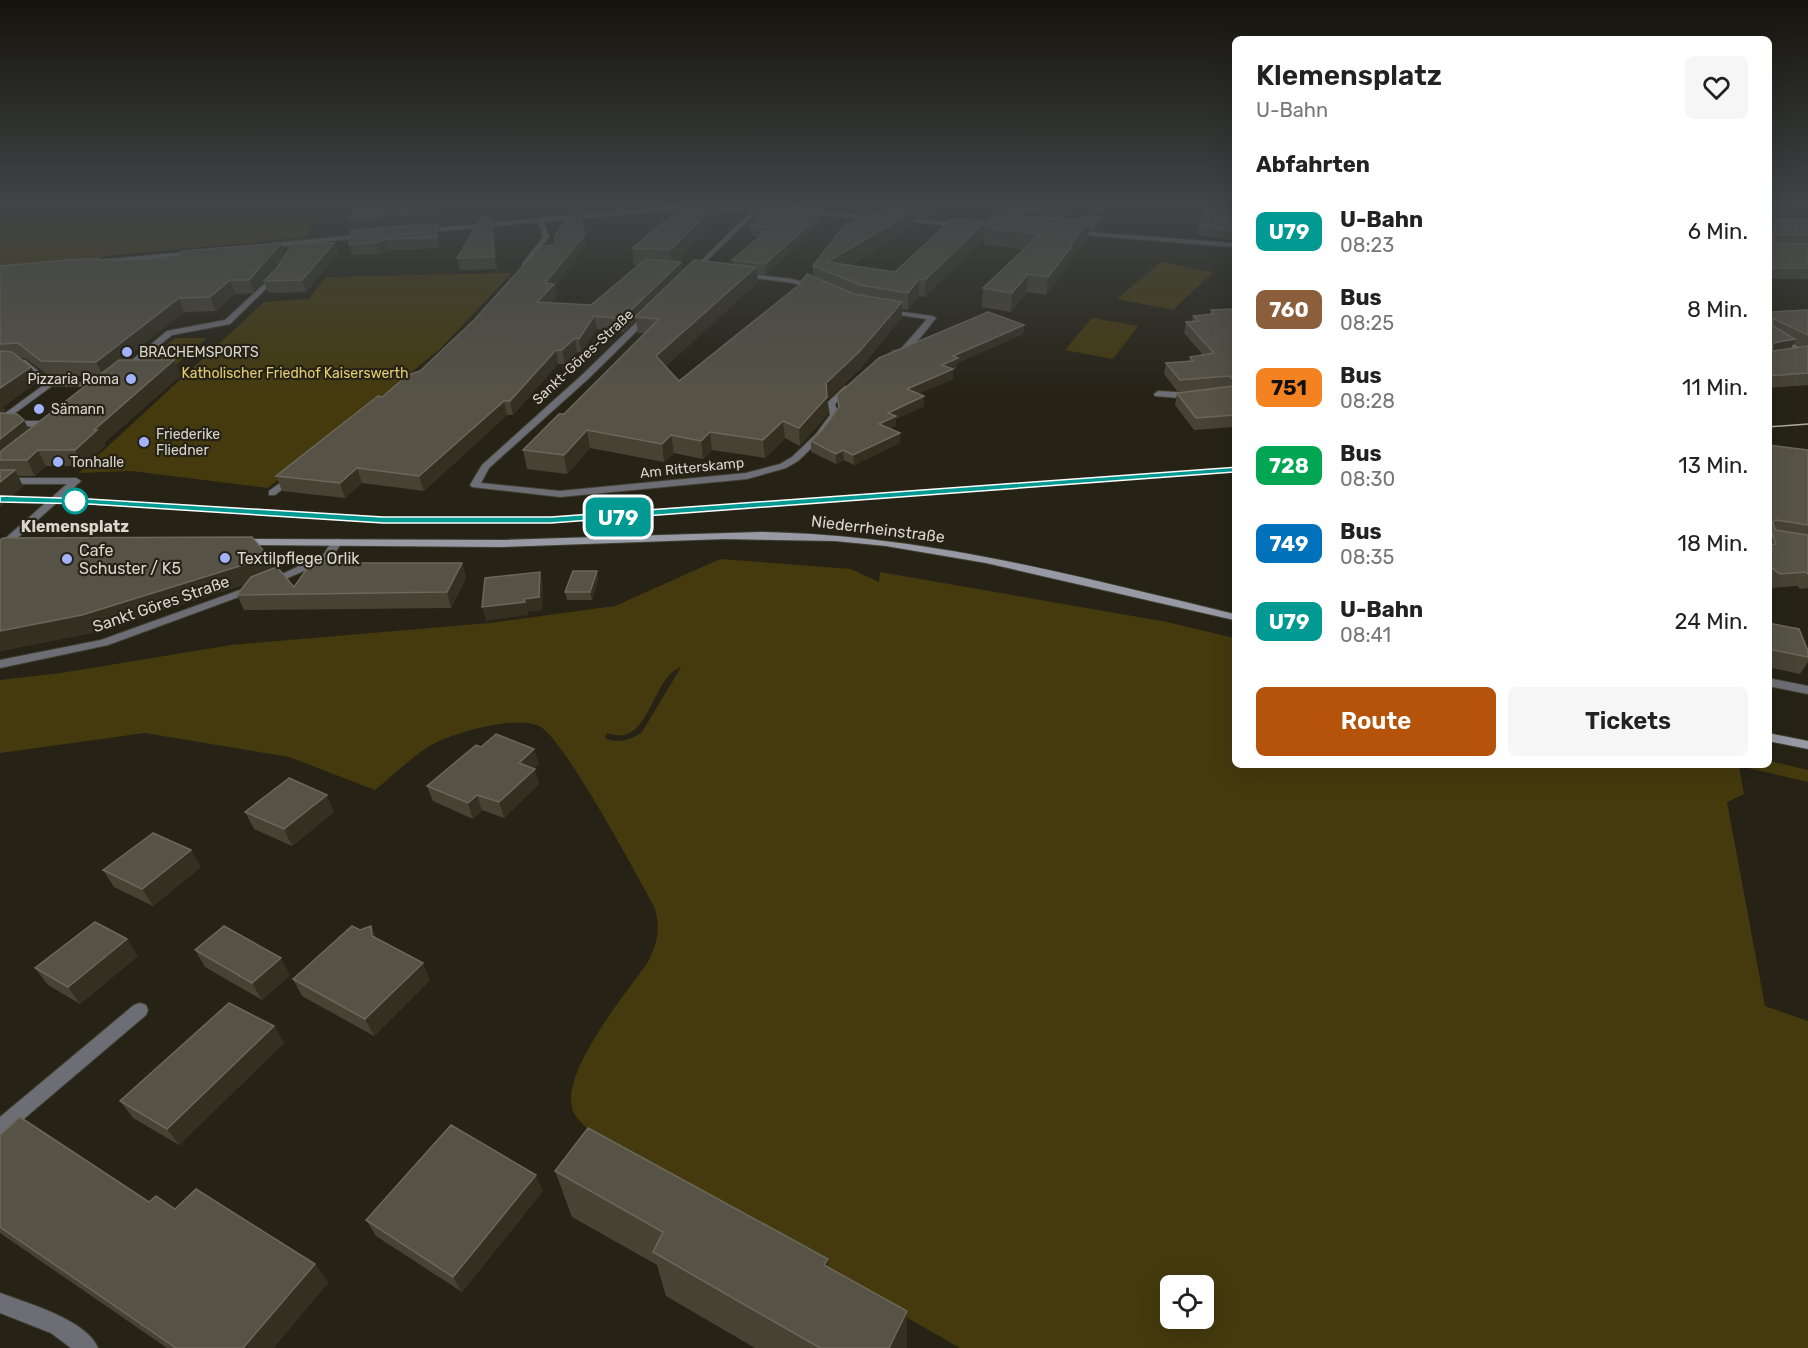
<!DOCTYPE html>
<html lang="de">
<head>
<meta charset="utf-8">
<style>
  body { margin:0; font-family:Rubik,sans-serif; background:#f6f6f6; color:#222; height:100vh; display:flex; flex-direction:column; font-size:22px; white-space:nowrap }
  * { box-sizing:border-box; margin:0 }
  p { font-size:20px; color:#767676 }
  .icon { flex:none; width:33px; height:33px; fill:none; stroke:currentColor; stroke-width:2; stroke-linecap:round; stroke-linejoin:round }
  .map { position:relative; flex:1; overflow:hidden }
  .details { position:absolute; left:1232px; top:36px; width:540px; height:732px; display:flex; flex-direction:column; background:#fff; border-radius:9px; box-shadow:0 6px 24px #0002 }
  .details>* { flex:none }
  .badge { padding:0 12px; border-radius:9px; font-size:21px; line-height:39px }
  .buttons { position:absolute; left:1160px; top:1275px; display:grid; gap:12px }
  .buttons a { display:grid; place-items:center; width:54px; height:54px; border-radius:9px; background:#fff; box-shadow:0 6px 24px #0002; font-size:30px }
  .map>.badge { position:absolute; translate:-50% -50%; box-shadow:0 0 0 3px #fff }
  h2 { padding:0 24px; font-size:22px; line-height:54px }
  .round { display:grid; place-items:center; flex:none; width:63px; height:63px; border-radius:9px; background:#f6f6f6 }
  .headline { display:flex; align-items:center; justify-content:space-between; height:102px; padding:0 24px }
  h1 { font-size:28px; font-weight:600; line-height:45px }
  .action { display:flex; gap:12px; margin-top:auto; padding:12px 24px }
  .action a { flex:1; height:69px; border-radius:9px; background:#b45309; color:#fff; font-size:24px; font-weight:600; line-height:69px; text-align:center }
  .action a+a { background:#f6f6f6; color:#222 }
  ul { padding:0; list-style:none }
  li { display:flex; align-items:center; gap:18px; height:78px; padding:0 24px }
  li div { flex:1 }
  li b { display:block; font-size:22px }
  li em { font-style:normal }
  li .badge { min-width:66px; font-weight:700; text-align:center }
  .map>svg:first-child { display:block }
  .green { fill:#443a0e; fill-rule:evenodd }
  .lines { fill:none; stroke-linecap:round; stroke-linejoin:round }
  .street-casing { stroke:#424033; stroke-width:2 }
  .secondary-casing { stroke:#424033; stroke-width:2 }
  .street { fill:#6d6e75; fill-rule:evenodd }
  .secondary { fill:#979aa4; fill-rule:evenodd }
  .tram { stroke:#acaaa1; stroke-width:1.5 }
  .wall { fill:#464335; fill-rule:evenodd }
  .shaded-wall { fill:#333022 }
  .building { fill:#565346; stroke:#6a675b; stroke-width:1.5 }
  .line { fill:#009a93; stroke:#fff; stroke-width:1.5 }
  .poi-dot { fill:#a3b2fd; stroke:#262316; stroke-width:2 }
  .stop-dot { fill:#fff; stroke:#009a93; stroke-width:3 }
  .labels { text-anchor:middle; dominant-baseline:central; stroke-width:4.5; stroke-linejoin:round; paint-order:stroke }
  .far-poi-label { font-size:14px; fill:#d8d6ce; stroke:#262316; text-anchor:start }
  .far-street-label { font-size:14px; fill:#d8d6ce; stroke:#262316 }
  .far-park-label { font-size:14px; fill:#e2cb71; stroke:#262316 }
  .stop-label { font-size:16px; font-weight:bold; fill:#d8d6ce; stroke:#262316 }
  .street-label { font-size:16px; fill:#d8d6ce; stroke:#262316 }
  .poi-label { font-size:16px; fill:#d8d6ce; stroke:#262316; text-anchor:start }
</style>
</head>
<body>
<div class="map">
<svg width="1808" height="1348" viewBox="0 0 1808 1348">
  <rect width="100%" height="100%" fill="#262316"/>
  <path class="green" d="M0,205H313L308,237L0,266Z
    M1161,262L1213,272L1173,310L1117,299Z
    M512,273L440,349L268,488L131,471L79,473L264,302L309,299L326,277Z
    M1092,318L1138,326L1113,359L1065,350Z
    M175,338H207L164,375H130Z
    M720,559L851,569L879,582L880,572L1167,622L1234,638V765H1768L1769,761L1808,770V782L1739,766L1744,794L1727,802L1765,1006L1808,1021V1348H960L633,1160C615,1147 588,1134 575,1115C553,1080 628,991 648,962C658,942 661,927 654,906C636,874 564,738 539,726C516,715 459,732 437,742C415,753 394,775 375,790L289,757L145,733L0,753V680L61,673L231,645L489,623L615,606ZM681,667L642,732C631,740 618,744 605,738L607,733C651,749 650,678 681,667ZM1170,1286H1203V1318H1170Z"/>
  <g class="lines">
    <g class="street-casing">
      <path id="street" d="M758,205H762V208H779L782,210L779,212L758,211L694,273L691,271L751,211L672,210L544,222L549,237L525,266L522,264L543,237L538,222L422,233L419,231L422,229L672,206L755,208Z
        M1101,205H1108L1068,232H1064V230Z
        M805,210L874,216L877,218L874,220L803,213Z
        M901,218L964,223L967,225L964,227L899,221V219Z
        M1074,231L1234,243V247L1072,234V232Z
        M366,234L368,235V237L267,248L264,246L267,244Z
        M196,251L198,252V254L100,264L97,262L100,260Z
        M741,273L792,279L819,287L815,289L792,283L739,276L738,275Z
        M274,275L279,276L230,324L172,335L128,371L121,369L167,331L225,320Z
        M882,309L932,316L936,318C925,331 910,356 892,355V351L900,350L927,319L885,313H882Z
        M644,315L651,317L588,379L489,468L481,483L560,491L746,473L780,464L792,457L816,434L830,415L828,402L845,386L852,388L835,404L838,415L822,438L798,461L786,468L747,479L560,497L472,487L470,485L482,465L582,375Z
        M1768,331L1807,351L1808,353L1804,355L1768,361V357L1796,352L1768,336Z
        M0,360H25L52,382H103L107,384L103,386H52L0,424V417L45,384L20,364H0Z
        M1158,391L1193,393L1197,396L1193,399L1155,396L1154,394Z
        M12,421H52L56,424L52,427L9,426L8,424Z
        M292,474L295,475V479L275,495H269V491Z
        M0,478H76L81,481L4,550L0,551V543L67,484H0Z
        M337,539L342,542L331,559L274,584H266L265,582L323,555L333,540Z
        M251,586L255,587L256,589L255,591L108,645L0,668V660L101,640Z
        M1768,678L1808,686V694L1768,686Z
        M140,1003L146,1005L148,1010L146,1015L6,1134L0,1136V1117L134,1005Z
        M0,1293C27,1303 87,1320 98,1348H71L51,1333L0,1313Z"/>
    </g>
    <g class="secondary-casing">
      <path id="secondary" d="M761,532C926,535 1076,576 1234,614V620L986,563L886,546L835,541L724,539L501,547L241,545L236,542L241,539L501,540Z
        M1768,733L1808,741V749L1768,741Z"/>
    </g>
    <use href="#street" class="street"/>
    <use href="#secondary" class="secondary"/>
    <path class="tram" d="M1768,427L1808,424
      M0,499L383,520H551L1234,469"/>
  </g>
  <path class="wall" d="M685,205H718L720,218L677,262L683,271L733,264L732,260L760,236H751L750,226L768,205H809L807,207L821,224L766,275L757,274L758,282L666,366L679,381L813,277V266L851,225L893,208V205H948L927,218L915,217V225L850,266L895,272L984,238L925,297L919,296L908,310L902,309V317L860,369L827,400L828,414L800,446L785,438L765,458L712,450L703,459L674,453L664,462L590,448L567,474L527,469L523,450L564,414L645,333H638L636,320L624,332L597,329L581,352H577L565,364H558L513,415H507L424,491L362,483L345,498L282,491L276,476L382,397L420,371L556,245L554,237L587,245L555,286L557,296L550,303L591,305L638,265H634L632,248Z
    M1234,205V252L1231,249L1233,241L1198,235L1199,226Z
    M1074,206L1073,220L1101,223L1095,231L1089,230L1088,238L1071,259V263L1046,295L1027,292L1011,312L982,307L983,288L1024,250L984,244L985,227L996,214V208Z
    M1768,219H1808V279H1768Z
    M438,226L440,234V248L390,250L378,254L352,255L349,244L354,231L439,226Z
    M494,229L497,269L460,270L457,258Z
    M334,243L338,254L306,292L268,293L264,281L254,293L235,294L216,311L184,312L123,360H174L181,375L104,443L105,446L83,466H46L35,476H18L23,486L0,507V266L114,259L115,261L285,256ZM282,260L277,268L266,278ZM20,358H25L49,376H98L29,430L2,413L5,411L3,407L38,381L31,367Z
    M1234,309V427L1194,430L1175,405L1177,393L1204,390L1178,392L1164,374L1166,363L1189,361L1190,357L1203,355L1184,333L1186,322H1192L1193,316L1210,314L1211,310Z
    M1768,310L1771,312L1808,310V385L1768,388ZM1794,343L1802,347L1791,348Z
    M1024,325L1023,334L957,363V367L953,369V379L918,394L924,406L896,419V426L890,428L900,433V443L854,465L844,460L836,464L811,452V441L823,429L838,408L837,395Z
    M1768,445L1808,450V588L1800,589L1797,586L1772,588L1768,586Z
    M0,540L274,569L294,587L462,563L466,578L451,608L244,610L237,595L246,584L91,633L0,651Z
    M597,571L598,579L592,600H567L565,592Z
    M1768,623L1808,651V662L1800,674L1768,667Z
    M481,747L539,764L534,768L539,784L504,818L482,810L473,819L433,801L427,786Z
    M245,812H334L292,846L254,829Z
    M201,867L153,906L114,887L103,870Z
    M371,926L377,939L430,980L374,1036L302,996L293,979L360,930Z
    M195,950L290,975L262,1000L205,967Z
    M138,956L80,1004L48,985L35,968Z
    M274,1026L284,1043L179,1145L133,1118L120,1101Z
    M0,1135L149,1202L175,1209L315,1264L328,1283L273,1348H167L0,1233Z
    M555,1171L829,1268L907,1348H755L666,1296L657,1265L572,1217Z
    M543,1191L462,1292L376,1236L366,1220Z"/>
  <path class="shaded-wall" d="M436,205H439V226H438L440,234V248L437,237L355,234L351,219Z
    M716,205H718L720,218L672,267L670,250Z
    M927,205H948L927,218Z
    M1074,206L1073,220L1061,228L1063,213Z
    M915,210V225L835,275L827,262Z
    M821,214V224L766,275L765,264Z
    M491,217L494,229L497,269L494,257Z
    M1102,217L1101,223L1095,231V225Z
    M1090,221L1088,238L1071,259V263L1046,295L1048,277L1069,246Z
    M985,222L984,238L925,297V280Z
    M585,234L587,245L555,286L557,296L540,315L537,302L545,283Z
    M387,239L390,250L378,254L375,243Z
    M281,243L285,256L254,293L249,280Z
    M334,243L338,254L306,292L302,280Z
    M681,262L683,274L635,317L636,320L624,332L622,319Z
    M756,267L758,282L659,373L656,356Z
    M1028,274L1027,292L1011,312L1012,293Z
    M919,279V296L908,310V293Z
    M230,280L235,294L216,311L210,297Z
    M179,298L184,312L103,376L96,362Z
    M902,302V317L860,369L827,400L828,414L800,446L799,428L826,383Z
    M594,316L597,329L581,352L579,339Z
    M1024,325L1023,334L957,363V367L942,374V365L953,356Z
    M575,338L577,352L565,364L562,350Z
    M1795,339L1790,351L1768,355L1773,343Z
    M556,350L558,364L513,415L510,401Z
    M174,360L181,375L104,443L105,446L83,466L75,450L94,430Z
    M31,367L38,381L3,407L5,411L0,415V388Z
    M953,369V379L907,399V389Z
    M924,396V406L896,419V426L879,434V424L888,413Z
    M504,401L507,415L424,491L419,476Z
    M24,420L32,436L0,460V439Z
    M783,421L785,438L765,458L763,440Z
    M587,430L590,448L567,474L564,455Z
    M710,432L712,450L703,459L701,441Z
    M900,433V443L854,465L853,455Z
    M671,435L674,453L664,462L662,444Z
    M38,450L46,466L35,476L27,460Z
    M843,450L844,460L836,464V454Z
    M357,468L362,483L345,498L340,483Z
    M15,470L23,486L0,507V482Z
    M269,557L276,574L91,633L0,651V631Z
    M462,563L466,578L451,608L447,592Z
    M597,571L598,579L592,600L590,592Z
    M540,572L543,585L542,610L528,612V615L486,621L482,607L524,599Z
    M534,749L539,764L524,778L519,763Z
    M535,769L539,784L504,818L499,802Z
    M327,795L334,812L292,846L284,829Z
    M477,795L482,810L473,819L468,803Z
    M191,850L201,867L153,906L142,889Z
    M371,926L379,943L372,936Z
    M127,939L138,956L80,1004L68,987Z
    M281,958L290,975L262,1000L252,983Z
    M423,963L430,980L374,1036L365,1019Z
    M274,1026L284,1043L179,1145L167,1129Z
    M536,1175L543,1191L462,1292L453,1277Z
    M828,1259L832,1302L824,1265Z
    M315,1264L328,1283L273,1348H243Z
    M907,1311V1348H889Z"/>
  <path class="building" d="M353,205H436V212L351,219Z
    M685,205H716L670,250L632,248Z
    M768,205L809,208L821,214L765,264L732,260L771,227L750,226Z
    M998,205H1062L1074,206L1063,213L996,208Z
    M1209,205H1234V231L1199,226Z
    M887,208L915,210L827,262L895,272L953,218L985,222L925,280L919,279L908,293L860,285L813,266L846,223L851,225L863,210L884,212Z
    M574,209H577L585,234L545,283L554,284L537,302L591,305L646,259L681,262L622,319L594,316L579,339L575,338L562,350H556L510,401H504L419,476L357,468L340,483L276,476L378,396L382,397L408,375L420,371L474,320L540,247L556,244L554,237Z
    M992,214L1090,221L1069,246H1072L1048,277L1028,274L1012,293L983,288L1040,234L985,227Z
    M1088,216L1102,217L1095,225L1090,224V221H1081Z
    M491,217L494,257L457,258L481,218Z
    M1768,219H1808V235H1773L1771,243L1808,244V268H1768Z
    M437,223V237L387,239L375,243L349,244L351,231Z
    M281,243L249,280H230L210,297L179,298L96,362L41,361L18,343L0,344V266L67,260L99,258L97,260L114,259L112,261L176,258L183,251Z
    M334,243L302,280L264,281L277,268L292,244Z
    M694,260L756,267L656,356L679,381L799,285L807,274L854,294L902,302L859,352L826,383L827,397L799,428L783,421L763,440L710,432L701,441L671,435L662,444L587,430L564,455L523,450L559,414H564L659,319L635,317Z
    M1234,309V380L1229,376L1180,380L1166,363L1193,361L1190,357L1214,353L1186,322L1199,321L1193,316L1214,314L1211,310Z
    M1768,310L1771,312L1808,310V335L1772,318L1773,326L1795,339L1773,343L1772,351L1808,346V373L1768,376Z
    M988,312L1024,325L953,356L958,358L942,365L953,369L907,389L924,396L888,413L896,416L879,424L900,433L853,455L843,450L836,454L811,441L823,429L839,407L837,395L879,358Z
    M0,351L12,352L31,367L0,388Z
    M119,360H174L94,430H97L75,450H38L27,460H0V452Z
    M1234,382V415L1196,418L1177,393L1233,386Z
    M0,413L17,414L24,420L0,439Z
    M1768,445L1808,450V525L1776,520L1773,522L1775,530L1808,535V574L1805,572L1780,574L1768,565V545L1776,544L1768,523Z
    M0,470H15L0,482Z
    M252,537L269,557L82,615L0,631V540L3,538Z
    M311,563H462L447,592L237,595L251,577L277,567L294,587Z
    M573,571H597L590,592H565Z
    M540,572L539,597L524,599L525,602L482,607L485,578Z
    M1768,623L1799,629L1808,651V657L1768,649Z
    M496,734L534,749L519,763L535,769L499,802L477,795L468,803L427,786L476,745L481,747Z
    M289,778L327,795L284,829L245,812Z
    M153,833L191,850L142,889L103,870Z
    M95,922L127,939L68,987L35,968Z
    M224,926L281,958L252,983L195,950Z
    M352,926L360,930L371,926L372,936L423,963L365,1019L293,979Z
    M229,1003L274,1026L167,1129L120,1101Z
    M20,1117L149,1202L156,1196L175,1209L196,1189L315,1264L243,1348H176L0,1227V1135Z
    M451,1125L536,1175L453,1277L366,1220Z
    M588,1128L828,1259L824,1265L907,1311L889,1348H820L653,1252L663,1232L555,1171Z"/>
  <linearGradient id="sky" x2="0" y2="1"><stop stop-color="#15130c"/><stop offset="0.52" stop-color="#414547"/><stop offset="1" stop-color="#414547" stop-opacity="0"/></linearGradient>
  <rect width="1808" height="394" fill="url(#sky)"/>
  <path class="line" d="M1238,467L1239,469L1234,472L551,523H383L89,504L0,502V496L89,499L383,517H551Z"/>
  <g class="poi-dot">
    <circle cx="127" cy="352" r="6"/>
    <circle cx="131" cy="379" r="6"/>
    <circle cx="39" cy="409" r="6"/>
    <circle cx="144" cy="442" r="6"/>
    <circle cx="58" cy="462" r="6"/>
    <circle cx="225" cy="558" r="6"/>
    <circle cx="67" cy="559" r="6"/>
  </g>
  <circle class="stop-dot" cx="75" cy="501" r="12"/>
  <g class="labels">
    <g class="far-poi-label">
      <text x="139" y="352">BRACHEMSPORTS</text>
      <text x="119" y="379" text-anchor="end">Pizzaria Roma</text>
      <text x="51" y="409">Sämann</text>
      <text x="156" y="434">Friederike<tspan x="156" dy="16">Fliedner</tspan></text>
      <text x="70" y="462">Tonhalle</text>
    </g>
    <g class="far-street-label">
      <text transform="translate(583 357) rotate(-43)">Sankt-Göres-Straße</text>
      <text transform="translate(692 468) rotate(-6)">Am Ritterskamp</text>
    </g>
    <g class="far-park-label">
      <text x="295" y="373">Katholischer Friedhof Kaiserswerth</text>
    </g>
    <g class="stop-label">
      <text x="75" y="526">Klemensplatz</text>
    </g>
    <g class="street-label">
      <text transform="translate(878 529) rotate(7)">Niederrheinstraße</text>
      <text transform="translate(161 604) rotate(-19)">Sankt Göres Straße</text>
    </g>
    <g class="poi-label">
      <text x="79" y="550">Cafe<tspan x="79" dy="18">Schuster / K5</tspan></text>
      <text x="237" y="558">Textilpflege Orlik</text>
    </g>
  </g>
</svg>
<div class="buttons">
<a><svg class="icon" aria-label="locate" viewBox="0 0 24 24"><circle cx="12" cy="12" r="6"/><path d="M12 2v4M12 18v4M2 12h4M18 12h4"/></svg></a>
</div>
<b class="badge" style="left:618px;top:517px;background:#009a93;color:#fff">U79</b>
<section class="details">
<div class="headline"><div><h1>Klemensplatz</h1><p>U-Bahn</p></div><a class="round"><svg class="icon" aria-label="heart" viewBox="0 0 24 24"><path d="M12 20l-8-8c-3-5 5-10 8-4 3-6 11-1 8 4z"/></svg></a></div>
<h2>Abfahrten</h2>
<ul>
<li><span class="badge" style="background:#009a93;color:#fff">U79</span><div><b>U-Bahn</b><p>08:23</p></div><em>6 Min.</em></li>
<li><span class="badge" style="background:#8b5e3c;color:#fff">760</span><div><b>Bus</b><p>08:25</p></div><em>8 Min.</em></li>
<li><span class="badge" style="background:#f58220;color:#111">751</span><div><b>Bus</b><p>08:28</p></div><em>11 Min.</em></li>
<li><span class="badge" style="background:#00a651;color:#fff">728</span><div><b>Bus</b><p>08:30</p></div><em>13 Min.</em></li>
<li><span class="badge" style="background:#0072bc;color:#fff">749</span><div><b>Bus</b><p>08:35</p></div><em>18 Min.</em></li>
<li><span class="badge" style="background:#009a93;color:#fff">U79</span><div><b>U-Bahn</b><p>08:41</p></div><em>24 Min.</em></li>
</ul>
<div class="action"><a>Route</a><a>Tickets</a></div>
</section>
</div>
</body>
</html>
